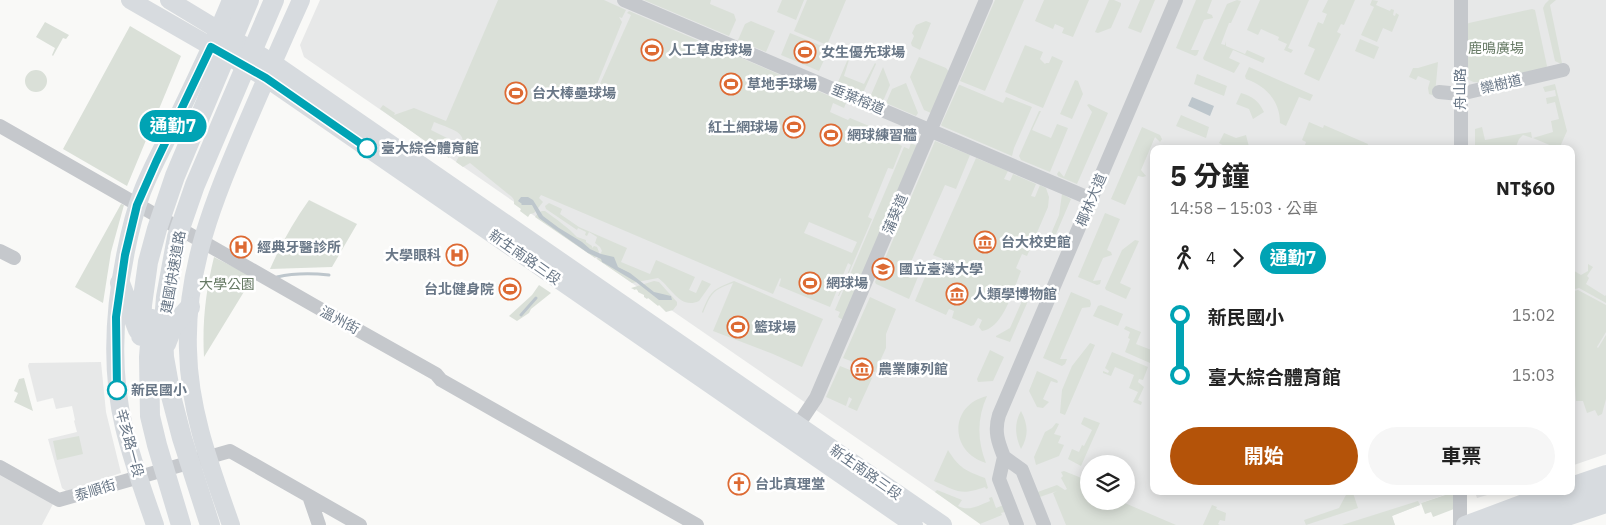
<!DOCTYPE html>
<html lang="zh-TW">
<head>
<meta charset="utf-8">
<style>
  body { margin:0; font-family:"IBM Plex Sans","Noto Sans TC",sans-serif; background:#f6f6f6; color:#222; height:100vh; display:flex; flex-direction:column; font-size:19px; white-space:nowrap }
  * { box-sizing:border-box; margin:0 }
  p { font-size:16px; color:#767676 }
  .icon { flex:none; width:28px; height:28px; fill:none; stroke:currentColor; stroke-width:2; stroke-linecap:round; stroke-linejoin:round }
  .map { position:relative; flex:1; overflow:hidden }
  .drawer { position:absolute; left:1150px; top:145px; width:425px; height:350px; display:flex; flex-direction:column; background:#fff; border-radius:10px; box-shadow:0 2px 12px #0003 }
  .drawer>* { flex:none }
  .badge { padding:0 10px; border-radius:16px; font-size:18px; line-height:32px }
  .buttons { position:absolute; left:1080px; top:455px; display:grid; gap:10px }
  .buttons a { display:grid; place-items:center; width:55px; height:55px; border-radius:50%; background:#fff; box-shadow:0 2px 12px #0003; font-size:25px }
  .map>.badge { position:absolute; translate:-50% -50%; box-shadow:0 0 0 2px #fff }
  .legs { display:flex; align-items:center; gap:8px; height:55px; padding:0 20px; font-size:16px }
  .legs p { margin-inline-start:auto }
  .summary { display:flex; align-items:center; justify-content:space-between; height:85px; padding:0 20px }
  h1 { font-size:28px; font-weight:700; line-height:38px }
  .cta { display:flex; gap:10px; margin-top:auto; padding:10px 20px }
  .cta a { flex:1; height:58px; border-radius:30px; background:#b45309; color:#fff; font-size:20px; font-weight:700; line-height:58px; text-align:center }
  .cta a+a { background:#f6f6f6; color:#222 }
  ul { padding:0 20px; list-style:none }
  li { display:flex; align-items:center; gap:18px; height:60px; font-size:19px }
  li i { display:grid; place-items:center; width:8px; height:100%; margin:0 6px; background:currentColor }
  li i::after { content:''; width:12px; height:12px; margin:-6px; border:4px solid; border-radius:50%; background:#fff }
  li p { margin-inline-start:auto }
  li:first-child i { background:linear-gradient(#0000 50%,currentColor 0) }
  li:last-child i { background:linear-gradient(currentColor 50%,#0000 0) }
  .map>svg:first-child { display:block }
  .built { fill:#e7e8e8; fill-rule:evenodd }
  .green { fill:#dae0d8; fill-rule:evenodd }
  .water { fill:#bdc6cc }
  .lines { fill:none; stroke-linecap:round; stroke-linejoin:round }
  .stream { stroke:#bdc6cc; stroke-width:3 }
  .minor { stroke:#c5c8cc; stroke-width:14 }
  .major { stroke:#d7dbdf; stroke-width:18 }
  .highway { stroke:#d7dbdf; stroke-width:20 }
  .line-1-casing { stroke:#fff; stroke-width:11 }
  .line-1 { stroke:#00a3b4; stroke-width:8 }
  .stop-1-dot { fill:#fff; stroke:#00a3b4; stroke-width:2.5 }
  .labels { text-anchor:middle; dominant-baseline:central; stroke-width:5; stroke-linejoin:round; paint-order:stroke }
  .park-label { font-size:14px; fill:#667964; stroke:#fff }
  .poi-label { font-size:14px; font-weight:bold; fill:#697787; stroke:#fff; text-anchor:start }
  .street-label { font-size:14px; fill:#697787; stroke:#fff }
  .stop-label { font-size:14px; font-weight:bold; fill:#697787; stroke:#fff; text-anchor:start }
</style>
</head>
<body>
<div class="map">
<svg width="1606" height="525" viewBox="0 0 1606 525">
  <rect width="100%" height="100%" fill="#f9f9f7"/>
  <path class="built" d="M320,0H1606V454L1571,466V149H1154V491H1501L1477,498L1476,495L1453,492L1421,503L1420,505L1392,516L1395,525H980V523L304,57L300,45ZM1089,464H1126V501H1089Z
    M101,362L106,412L121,473L66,491L62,488L48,439L77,432L74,421L75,420L72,406L56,409L53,398L37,402L28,366L29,363Z
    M0,472L53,504L42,525H0Z"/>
  <path class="green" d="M498,0H604L626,10L622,18L619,17L622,22L597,84H600L631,15L627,13L629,11L723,51L722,54L731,57L732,54L846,103L844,108L833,103L830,112L848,120L850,118L900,139L898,144L902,146L893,169L888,168L868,217L872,219L839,296H838L851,265L848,263L830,307L779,286L781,279L780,278L773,294L541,195L539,198L543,202L534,213L530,214L528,217L520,211L521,209L514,204V200L512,197L470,163L463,167L456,162C472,133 459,132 434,122L431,130L453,141V148L449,158L380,109L383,105L395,113L394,115L414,108L446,121ZM809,222L857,242L852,253L804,233Z
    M644,0H711L710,4L734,14L736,20L729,36Z
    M782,0H804L796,20L777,12Z
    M807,0H846L827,45L794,31Z
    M995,0H1024L985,91L960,81Z
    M1044,0H1089L1073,37L1062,33L1064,28L1055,24L1053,29L1035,21Z
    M1109,0H1114L1121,3V5L1111,28L1098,33L1095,32Z
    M1140,0H1155L1141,33L1128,28Z
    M1196,0H1212L1207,13L1212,15L1213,18L1204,20L1191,50H1199L1197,55L1195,56L1176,48Z
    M1237,0L1241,1L1231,23H1229L1221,44L1225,45L1226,41V46L1245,54L1247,50L1265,58L1263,63L1233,50L1229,58L1240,63L1234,73L1204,60L1203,58L1227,4Z
    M1260,0H1309L1288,48L1293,50L1291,53L1284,50L1287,44L1278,40L1279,37L1261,29L1258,35L1247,30Z
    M1328,0H1355L1344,25L1341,24L1337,32L1341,34L1319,81L1304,74L1315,49L1308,46L1318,22L1323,24L1327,14L1322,12Z
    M1372,0L1378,1L1376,5L1390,11L1391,9L1394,10L1393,15L1395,16L1396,13L1399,15L1392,32L1383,28L1377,42L1361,35L1374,7L1370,5Z
    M1549,0H1556L1550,5L1562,63L1561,64L1555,61L1543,8L1545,4Z
    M1532,9L1535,10L1547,66L1546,68L1479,82C1473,83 1470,81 1466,77L1465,25L1469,23Z
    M751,21L775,31L766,52L738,40L745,24Z
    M926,21L931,23L920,50L912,46L911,43L914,36L912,33L916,25Z
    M45,22L69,35L66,39L63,38L53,56L52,55L55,48L36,37Z
    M130,26L181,56L127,186L63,149Z
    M790,33L829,49L819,71L781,55Z
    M1360,39L1379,47L1374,59L1355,51Z
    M1025,45L1043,52L1040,59L1045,64L1046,63H1049L1052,56L1063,61L1043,108L1005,92Z
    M853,47L844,76L864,84L875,63L876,64L863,93L838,82Z
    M919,57L946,68L949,72L931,113L924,110L910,77Z
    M1438,62L1435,94V96L1429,94L1428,88L1430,81L1418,76L1416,80L1409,77L1413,68H1418Z
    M883,67L890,85L883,101L871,97V95Z
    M1249,67L1313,95L1310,101L1299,97L1286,126L1280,123C1280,101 1266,86 1246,79L1245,76Z
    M25 81a11 11 0 1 1 22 0a11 11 0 1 1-22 0Z
    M1197,74L1227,86L1224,96L1194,84Z
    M1075,80L1078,81L1083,94L1072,119L1060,114Z
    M906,83L918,113L916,116L886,103L892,89Z
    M1555,84L1567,131L1559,149L1533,138L1553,132L1551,121L1559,119L1555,102L1547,104L1546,98L1556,96L1555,90L1545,92L1543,87Z
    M959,85H960L1003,103L1006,97L1032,107L1014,148L1012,156L942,126L941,125Z
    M1241,93C1252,96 1259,101 1264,112L1253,119L1249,109L1236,104Z
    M1089,104L1108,113L1077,184L1058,176L1057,174L1059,171L1064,177L1092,112L1087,105Z
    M1039,111H1041L1032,130L1051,138L1057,124L1068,128L1050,172L1021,160L1019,156Z
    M1181,115L1209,127L1206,138L1176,126Z
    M1309,122L1323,128L1324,125L1368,144L1366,149H1358L1354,145L1352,149H1346L1336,145L1335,149H1308L1309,147L1305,145L1306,142L1302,140Z
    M1142,127L1160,135L1162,139L1160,142L1155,137L1141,170L1146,176L1143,177L1138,176L1125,205L1111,199Z
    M1482,127L1485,140L1531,132L1532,138L1523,135L1519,139L1515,149H1475V129Z
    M1224,133L1236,138L1246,135L1249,147C1238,151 1228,149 1219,143Z
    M935,141L970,155L956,189L945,185L911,262L922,267L909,299L876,284L875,282Z
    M911,143L917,146L843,320L838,317L840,312L835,310L904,147L909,149Z
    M976,158L1008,171L1004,179L1010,181L1013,174L1036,184L1031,196L1035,197L1040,185L1046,188L1049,197L1048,207L1027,256L1022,254L1016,268L1021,271C1014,288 1003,329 982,331L979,327L982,320L978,318L974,325L971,326L952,318L954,311L949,309L946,315L915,301L930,265L939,269L943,259L933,255Z
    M1062,194L1071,199L1053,241L1050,236L1059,215Z
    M309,200L357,224L332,267L270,269C281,244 294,221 309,200Z
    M549,203L562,209L560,214L579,227L627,248L621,262L650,274L656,260L695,277L689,290L696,293L702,280L711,284L699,301C680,310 671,287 658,278L632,283L597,259L602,251L600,247L595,243L597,237L589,232L587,236L585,235L586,232L578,228L577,230L546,209L545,206Z
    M121,204L124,205L111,252L103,303L75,287Z
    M542,211H545C556,219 569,228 577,237L586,240V242L592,246V248L594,246L597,247L599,252L595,258L535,217L538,213Z
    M1105,213L1120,219L1107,250L1111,252L1112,255L1103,258L1093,281L1101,280L1100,284L1097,285L1078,277Z
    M1135,240L1139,241L1120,283L1131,288L1126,299L1106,290L1105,288L1122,250Z
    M214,257L253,277L204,357C202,322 206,290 214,257Z
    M1588,264L1593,267L1587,276L1589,278L1586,284L1605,296L1606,295V303L1579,288L1572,290L1571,269L1581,275L1588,271Z
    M654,281L659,282L677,302V305L673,310L666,312L659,305L658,306L648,298L647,299L644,297V295L638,292V291L636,289L635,290L631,288Z
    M734,281L823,319L802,367L773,354L713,331L733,283C712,290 711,294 703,313L702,312C711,290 712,290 734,281Z
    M539,285L551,293L531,309L529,313L517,321L509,316L532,295Z
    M1578,290L1606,305V332L1597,347L1598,348L1606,335V399L1602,414L1598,416L1595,410L1587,413L1583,401H1576L1571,323V295H1574V291Z
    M1071,292L1090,300L1091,304L1090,307L1082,308L1060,359H1067L1065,364L1062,366L1043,358Z
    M870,297L896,309L886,334V348L875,372H873L871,378H872L857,411L848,407L852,399L849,397L846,406L826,397L840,366L850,370L853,362L843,358Z
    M1025,299L1028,301L1010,342L996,337V336L1010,328L1022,301Z
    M1101,305L1123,314L1118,326L1093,316L1098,306Z
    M1126,326L1141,332L1136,344L1154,351L1150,363L1125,352L1130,339L1128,338L1130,332L1124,329Z
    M1090,343L1095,345L1065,415L1060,413L1062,390L1072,366Z
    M990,350L1004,357L993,381L978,382L977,379Z
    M1112,352L1148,367L1143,380L1139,379L1138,382L1144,387L1138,400L1142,402L1141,405L1133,402L1138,392L1129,388L1134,375L1115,367L1111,376L1103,373V371L1108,373L1109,371L1105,368Z
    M1037,371L1057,380L1058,382L1057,383L1051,381L1043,399L1049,402L1043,408L1037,407L1029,391Z
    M24,378L33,411L14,402L18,393L14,391L19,379Z
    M987,396C977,418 977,440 986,463C949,452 949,405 987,396Z
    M1021,411C1028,424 1029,436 1021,449C1015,436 1014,423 1021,411Z
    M1084,417L1100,423L1081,466L1068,459L1072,449L1079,452L1082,445L1084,446L1092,430L1081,424Z
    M1056,423L1059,424L1054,434L1061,436L1058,443L1064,445L1059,456L1036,465L1034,457L1045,432L1052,428Z
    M79,436L83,454L57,460L53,441Z
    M948,450C959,468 966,471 985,478L988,488L986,489L985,487C960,496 957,491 934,481Z
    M1064,471L1089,481V501H1120L1176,525H1066L1053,493L1057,491L1037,498L1035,493L1057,485L1065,490L1067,489L1061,478L1063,476L1061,472Z
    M937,490L962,500L958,506C969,512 980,505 990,501L989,498L992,497L996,508L1006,504L1008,511L1001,513L1002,515L980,524L935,492Z
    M1348,491L1353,493L1358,508L1306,525L1304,520L1339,508Z
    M1454,492V509L1433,517L1431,512L1425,514L1421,503Z
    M1418,501L1420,505L1392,516L1395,525H1342Z
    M1212,505L1217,507L1216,509L1226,513L1225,521L1220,520L1218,524L1220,525H1203Z"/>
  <path class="water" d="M1192,97L1214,106L1210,116L1188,106Z
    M521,197H528L533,200L543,216L559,228L582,242L590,249L601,254L614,257L618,267L630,273L654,292L671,296L672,300H659L636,282L609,266L602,262L601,259L588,253L543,221L539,218L532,205H521L522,204L518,201Z"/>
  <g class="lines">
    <path class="stream" d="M277,277C294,273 311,273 329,275
      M521,315L536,298"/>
    <path class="minor" d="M624,0L1091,199
      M1461,0V149
      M1439,92L1460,94L1563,70
      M0,126L315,306L436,374L441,380L697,525
      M0,251L14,258
      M798,425L816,398L986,0
      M1004,457C998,442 994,431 999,415L1176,0
      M1004,457L1022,470L1044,525
      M1004,457L999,479L1017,525
      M0,467L59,500L230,451L360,525
      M309,496L319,525
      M1460,525V491"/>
    <path class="major" d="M130,0L266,78L914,525
      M169,0L273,63L943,525
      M1571,486L1606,474
      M155,525C144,493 132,461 124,427C110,369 114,309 126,251C130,231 135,211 142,192C150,171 161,151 171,131C192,87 213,45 231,0
      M231,525C211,468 189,411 188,350C185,268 215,198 246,125C264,83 282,42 301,0
      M1465,525L1556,491
      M1500,525L1530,518L1606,489
      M1543,525L1606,504"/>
    <path class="highway" d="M120,283L138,330
      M152,319L149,357L150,416L157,445L181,525
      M141,336L142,305L148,262L157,229L175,176L249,0
      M166,344L173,326L190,307
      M210,525L182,438L171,396L164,357L163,334L166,297L177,237L195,185L274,0"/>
  </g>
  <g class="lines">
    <g class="line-1-casing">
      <path id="line-1" d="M117,390L116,317L125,255L137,205L156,162L211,47L266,78L367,148"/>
    </g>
    <use href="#line-1" class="line-1"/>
  </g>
  <defs>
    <g id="stadium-ring" transform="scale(1.125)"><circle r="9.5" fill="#fff" stroke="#dd6a33" stroke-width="1.5"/><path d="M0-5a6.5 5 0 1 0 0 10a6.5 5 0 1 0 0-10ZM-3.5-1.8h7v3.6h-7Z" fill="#dd6a33"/></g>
    <g id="museum-ring" transform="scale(1.125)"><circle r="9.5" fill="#fff" stroke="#dd6a33" stroke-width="1.5"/><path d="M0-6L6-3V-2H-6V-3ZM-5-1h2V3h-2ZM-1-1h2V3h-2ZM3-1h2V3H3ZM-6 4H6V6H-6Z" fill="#dd6a33"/></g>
    <g id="hospital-ring" transform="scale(1.125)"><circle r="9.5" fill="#fff" stroke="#dd6a33" stroke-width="1.5"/><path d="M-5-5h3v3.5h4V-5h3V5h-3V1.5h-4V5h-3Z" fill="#dd6a33"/></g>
    <g id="university-ring" transform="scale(1.125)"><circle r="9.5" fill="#fff" stroke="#dd6a33" stroke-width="1.5"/><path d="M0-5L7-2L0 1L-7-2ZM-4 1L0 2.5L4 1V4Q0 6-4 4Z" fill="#dd6a33"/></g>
    <g id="church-ring" transform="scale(1.125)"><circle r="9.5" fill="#fff" stroke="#dd6a33" stroke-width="1.5"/><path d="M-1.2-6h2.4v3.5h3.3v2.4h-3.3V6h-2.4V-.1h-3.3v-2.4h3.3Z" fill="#dd6a33"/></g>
  </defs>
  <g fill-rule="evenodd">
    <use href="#stadium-ring" x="652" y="50"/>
    <use href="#stadium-ring" x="805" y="52"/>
    <use href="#stadium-ring" x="731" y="84"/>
    <use href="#stadium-ring" x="516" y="93"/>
    <use href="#stadium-ring" x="794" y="127"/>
    <use href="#stadium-ring" x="831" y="135"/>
    <use href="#museum-ring" x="985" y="242"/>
    <use href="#hospital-ring" x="241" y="247"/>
    <use href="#hospital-ring" x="457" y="255"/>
    <use href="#university-ring" x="883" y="269"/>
    <use href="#stadium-ring" x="810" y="283"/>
    <use href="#stadium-ring" x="510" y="289"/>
    <use href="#museum-ring" x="957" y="294"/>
    <use href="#stadium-ring" x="738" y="327"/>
    <use href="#museum-ring" x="862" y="369"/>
    <use href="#church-ring" x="739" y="484"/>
  </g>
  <g class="stop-1-dot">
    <circle cx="367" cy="148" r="9"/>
    <circle cx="117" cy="390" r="9"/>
  </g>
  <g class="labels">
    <g class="park-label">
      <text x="1496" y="48">鹿鳴廣場</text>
      <text x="227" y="284">大學公園</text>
    </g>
    <g class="poi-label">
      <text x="668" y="50">人工草皮球場</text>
      <text x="821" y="52">女生優先球場</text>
      <text x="747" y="84">草地手球場</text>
      <text x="532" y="93">台大棒壘球場</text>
      <text x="778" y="127" text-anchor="end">紅土網球場</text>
      <text x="847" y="135">網球練習牆</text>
      <text x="1001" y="242">台大校史館</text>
      <text x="257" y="247">經典牙醫診所</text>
      <text x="441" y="255" text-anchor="end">大學眼科</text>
      <text x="899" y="269">國立臺灣大學</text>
      <text x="826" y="283">網球場</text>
      <text x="494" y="289" text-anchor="end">台北健身院</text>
      <text x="973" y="294">人類學博物館</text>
      <text x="754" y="327">籃球場</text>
      <text x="878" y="369">農業陳列館</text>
      <text x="755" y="484">台北真理堂</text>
    </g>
    <g class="street-label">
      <text transform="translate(1501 84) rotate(-13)">欒樹道</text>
      <text transform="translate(1460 89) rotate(-90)">舟山路</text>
      <text transform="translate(858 99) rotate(23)">垂葉榕道</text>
      <text transform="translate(1091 200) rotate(-67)">椰林大道</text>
      <text transform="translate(895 214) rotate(-67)">蒲葵道</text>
      <text transform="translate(525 257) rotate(35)">新生南路三段</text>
      <text transform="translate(173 272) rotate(-80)">建國快速道路</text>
      <text transform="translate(340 320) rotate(28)">溫州街</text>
      <text transform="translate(130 443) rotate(75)">辛亥路一段</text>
      <text transform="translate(866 472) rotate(35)">新生南路三段</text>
      <text transform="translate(95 490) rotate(-17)">泰順街</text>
    </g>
    <g class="stop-label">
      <text x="381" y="148">臺大綜合體育館</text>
      <text x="131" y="390">新民國小</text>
    </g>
  </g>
</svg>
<div class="buttons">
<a><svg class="icon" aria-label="layers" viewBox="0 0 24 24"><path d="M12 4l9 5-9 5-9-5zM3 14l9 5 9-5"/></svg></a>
</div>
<b class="badge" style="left:173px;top:126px;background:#00a3b4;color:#fff">通勤7</b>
<section class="drawer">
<div class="summary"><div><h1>5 分鐘</h1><p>14:58 – 15:03 · 公車</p></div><b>NT$60</b></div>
<div class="legs"><svg class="icon" aria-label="walk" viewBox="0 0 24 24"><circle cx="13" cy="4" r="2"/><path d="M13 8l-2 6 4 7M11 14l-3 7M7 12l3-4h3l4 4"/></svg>4<svg class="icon" aria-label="forward" viewBox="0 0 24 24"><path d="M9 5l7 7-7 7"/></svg><b class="badge" style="background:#00a3b4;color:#fff">通勤7</b></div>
<ul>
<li><i style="color:#00a3b4"></i><b>新民國小</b><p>15:02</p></li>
<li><i style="color:#00a3b4"></i><b>臺大綜合體育館</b><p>15:03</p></li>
</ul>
<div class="cta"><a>開始</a><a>車票</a></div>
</section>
</div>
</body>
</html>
